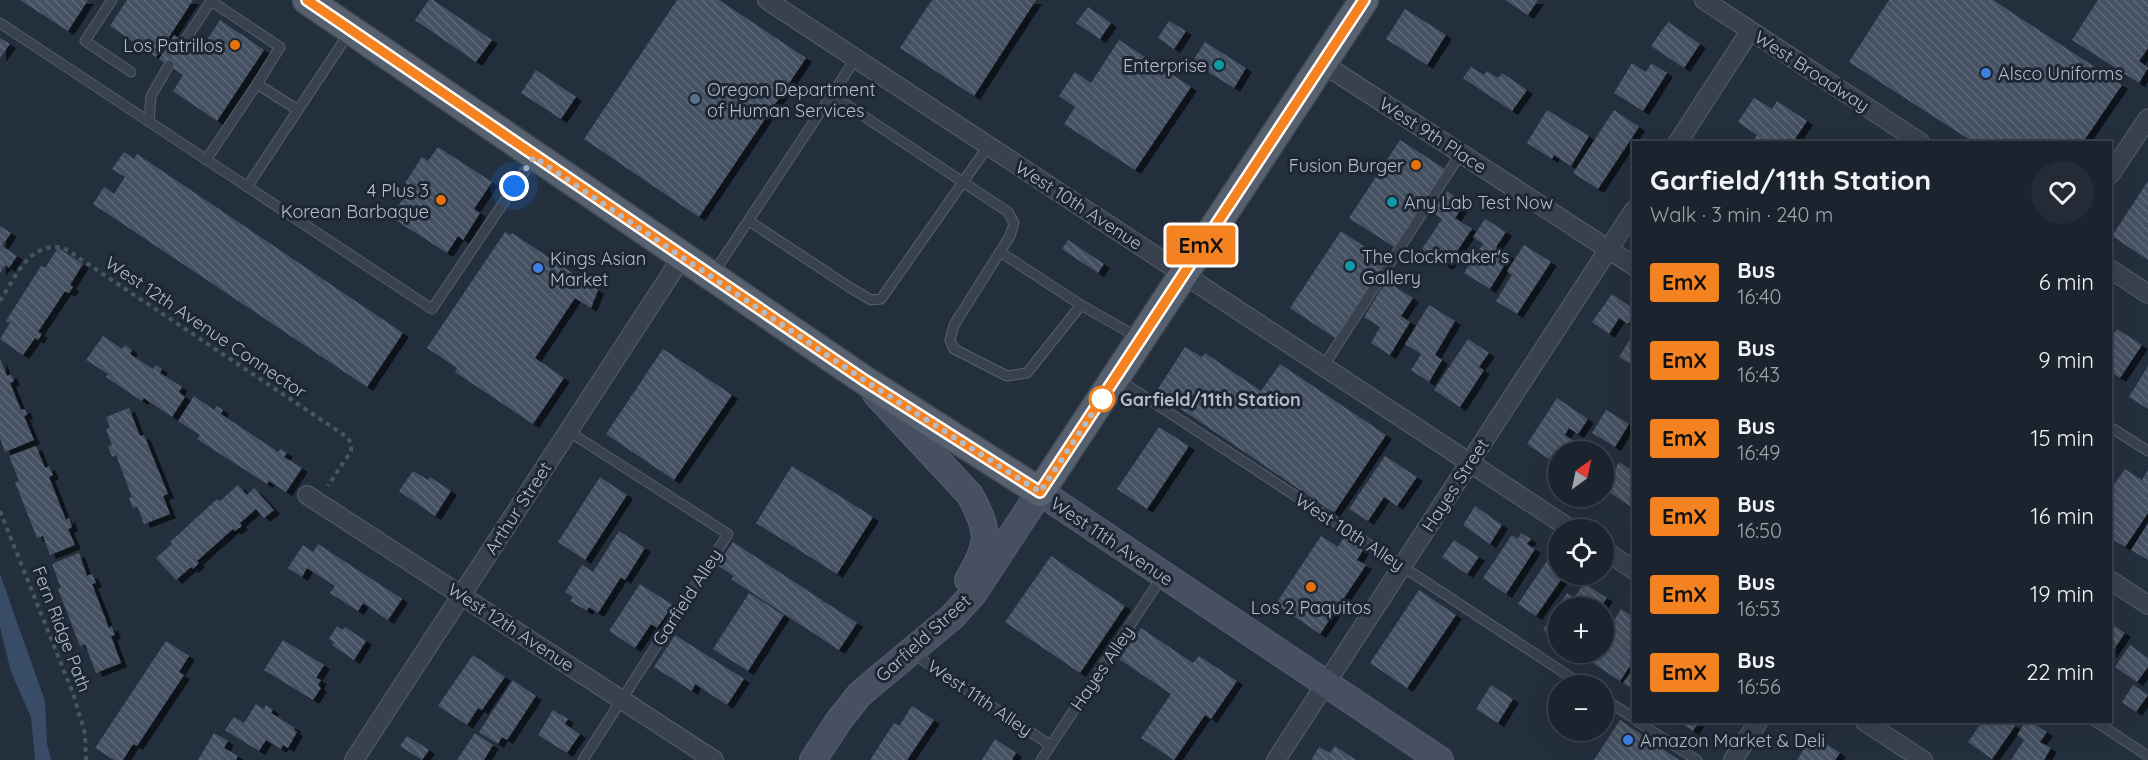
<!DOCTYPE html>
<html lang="en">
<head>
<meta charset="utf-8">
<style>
  body { margin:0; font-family:Quicksand,sans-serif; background:#242b36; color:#f1f3f6; height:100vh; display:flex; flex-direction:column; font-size:22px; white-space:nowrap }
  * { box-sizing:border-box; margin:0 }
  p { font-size:20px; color:#a0a4aa }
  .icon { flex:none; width:33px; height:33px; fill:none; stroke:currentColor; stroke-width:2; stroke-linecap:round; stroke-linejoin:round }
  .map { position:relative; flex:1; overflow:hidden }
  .side { position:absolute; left:1632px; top:141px; width:480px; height:582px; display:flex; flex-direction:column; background:#1b232e; border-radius:0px; box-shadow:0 6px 24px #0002,0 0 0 2px #39404a }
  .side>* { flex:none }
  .badge { padding:0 12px; border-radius:4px; font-size:21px; line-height:39px }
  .needle { width:39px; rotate:33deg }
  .tools { position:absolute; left:1548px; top:441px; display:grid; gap:12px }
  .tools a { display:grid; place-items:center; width:66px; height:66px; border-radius:50%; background:#1b232e; box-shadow:0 6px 24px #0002,0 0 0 2px #39404a; font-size:30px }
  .you { position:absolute; width:30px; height:30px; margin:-15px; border:4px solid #fff; border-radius:50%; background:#1a73e8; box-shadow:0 0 0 9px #1a73e833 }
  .map>.badge { position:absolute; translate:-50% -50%; box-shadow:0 0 0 3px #fff }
  .round { display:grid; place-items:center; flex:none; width:63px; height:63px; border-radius:32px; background:#242b36 }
  .summary { display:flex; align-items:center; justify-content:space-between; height:102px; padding:0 18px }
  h1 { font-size:28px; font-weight:700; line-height:45px }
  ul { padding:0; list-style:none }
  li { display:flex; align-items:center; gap:18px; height:78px; padding:0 18px }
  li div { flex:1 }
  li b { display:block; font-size:22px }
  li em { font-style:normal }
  li .badge { min-width:66px; font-weight:700; text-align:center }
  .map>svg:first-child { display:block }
  .water { fill:#394c67 }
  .building { fill:url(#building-back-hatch); filter:url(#shadow) }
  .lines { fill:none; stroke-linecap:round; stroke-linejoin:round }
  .lane-casing { stroke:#565f6c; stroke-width:11 }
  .street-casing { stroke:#565f6c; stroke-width:20 }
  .secondary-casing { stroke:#565f6c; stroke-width:28 }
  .primary-casing { stroke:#414a57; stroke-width:31 }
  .path { stroke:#44595c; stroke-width:4; stroke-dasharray:4.5 4.5; stroke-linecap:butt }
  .lane { stroke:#38414e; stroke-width:9 }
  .street { stroke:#38414e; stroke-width:18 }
  .secondary { stroke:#465061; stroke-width:26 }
  .primary { stroke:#56606e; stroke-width:28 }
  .line-casing { stroke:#fff; stroke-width:14 }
  .line { stroke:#f58220; stroke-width:9 }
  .walk { stroke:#b4bcc9; stroke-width:6; stroke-dasharray:0 10.8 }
  .food-dot { fill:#e8710a; stroke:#1d2633; stroke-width:2 }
  .culture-dot { fill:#0f9aa8; stroke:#1d2633; stroke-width:2 }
  .shop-dot { fill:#3f7fe0; stroke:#1d2633; stroke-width:2 }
  .service-dot { fill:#5c6f8a; stroke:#1d2633; stroke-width:2 }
  .stop-dot { fill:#fff; stroke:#f58220; stroke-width:3 }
  .labels { text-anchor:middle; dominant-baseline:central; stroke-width:6; stroke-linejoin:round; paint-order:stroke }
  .poi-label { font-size:18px; fill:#b4bcc9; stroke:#1d2633; text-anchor:start }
  .street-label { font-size:18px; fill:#b4bcc9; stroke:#1d2633 }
  .stop-label { font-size:18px; font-weight:bold; fill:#b4bcc9; stroke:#1d2633; text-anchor:start }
</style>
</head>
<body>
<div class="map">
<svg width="2148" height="760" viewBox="0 0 2148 760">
  <defs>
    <pattern id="building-back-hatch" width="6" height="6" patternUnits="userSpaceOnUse" patternTransform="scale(1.5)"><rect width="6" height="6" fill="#455162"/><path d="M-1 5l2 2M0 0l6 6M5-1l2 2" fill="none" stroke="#5d6877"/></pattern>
    <filter id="shadow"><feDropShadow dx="6" dy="4" stdDeviation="0" flood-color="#0009"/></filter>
  </defs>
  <rect width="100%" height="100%" fill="#242f3e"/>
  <path class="water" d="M0,574L45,701L47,744L51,760H35L31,717L11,672L0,627Z"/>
  <path class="building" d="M20,0H88L68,31Z
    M127,0H193L156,57L110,26Z
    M429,0H433L492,40L476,62L415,20Z
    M677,0H719L806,58L699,217L584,139Z
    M932,0H1036L974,96L900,48Z
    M1505,0H1538L1528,15Z
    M1889,0H1993L2122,85L2083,142H1973L1849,62Z
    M2098,0H2148V48L2139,61L2148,68L2139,83L2072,40Z
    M1088,7L1111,23L1100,39L1076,23Z
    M1405,9L1446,35L1427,65L1386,39Z
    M220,20L264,50L217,121L173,91L183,75L159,59L174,35L199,52Z
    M1169,21L1186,31L1174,49L1158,38Z
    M1668,22L1700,44L1684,68L1651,46Z
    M0,38L10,44L0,58Z
    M1119,40L1191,87L1135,170L1064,124L1075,107L1059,96L1075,72L1091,83Z
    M1205,42L1246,68L1234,88L1192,62Z
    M1632,63L1646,72L1651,63L1667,73L1643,111L1614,93Z
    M1471,67L1484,75L1487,71L1498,78L1502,73L1527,90L1512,111L1463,78Z
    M536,70L576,97L561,119L521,93Z
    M1754,98L1772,109L1777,101L1807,121L1793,142H1752L1757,135L1738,122Z
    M1547,110L1589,136L1571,166L1554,155L1552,159L1527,143Z
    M1614,110L1639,127L1598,189L1573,173Z
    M1400,140L1445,169L1394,247L1349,218Z
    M438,147L492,182L474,209L480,213L463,240L458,236L447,253L391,217L411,187L405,183L422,157L428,161Z
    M124,152L134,159L137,154L403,333L367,387L93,204L104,187L114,194L125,177L112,169Z
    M2148,181V260L2112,236Z
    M1447,191L1465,203L1455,218L1472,229L1447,266L1422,249L1442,219L1432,212Z
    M1485,219L1506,232L1496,247L1510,256L1490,289L1464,273L1483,244L1473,237Z
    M0,226L11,233L2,246L17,256L9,268L5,265L0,273Z
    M1341,231L1386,261L1335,338L1290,308Z
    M505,232L510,235L512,233L598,290L591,308L575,298L535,358L564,378L533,424L455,372L457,368L427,348Z
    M1068,240L1104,264L1098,273L1062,249Z
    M1524,245L1551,262L1517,314L1496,301L1512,275L1507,271Z
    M58,248L83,264L70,285L73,287L69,293L65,291L38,332L42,334L38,340L35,338L23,355L0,339L10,323L6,321L41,266L45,268Z
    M1386,281L1413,298L1401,316L1410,322L1390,355L1371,343L1380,327L1364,317Z
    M1612,294L1634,309V317L1628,324L1619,318L1609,334L1592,322Z
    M1429,305L1455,321L1435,355L1442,360L1429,382L1411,370L1421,354L1405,344Z
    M2117,329L2142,345L2120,378L2110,372V340Z
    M1634,333V366L1619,357Z
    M103,336L122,349L125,345L132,350L130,354L153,369L156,365L162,369L160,373L182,387L179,392L185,397L172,417L144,398L142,401L106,377L108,374L86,360Z
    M1468,339L1489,353L1479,367L1484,370L1460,407L1434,390Z
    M1185,347L1202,357L1205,353L1261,391L1280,364L1386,435L1334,513L1156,392Z
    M663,349L732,395L674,480L606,434Z
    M0,359L7,376L11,374L14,381L10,383L21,410L25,409L27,415L24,416L34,440L5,452L0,438Z
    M2148,366V409L2129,397Z
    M194,396L214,410L217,406L223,410L221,414L278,452L281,449L287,453L284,457L302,468L286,492L269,481L267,484L197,439L200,435L178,421Z
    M1557,398L1588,419L1578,434L1569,428L1565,435L1590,452H1558V465L1527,444Z
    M129,408L140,436L144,435L168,494L163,496L170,514L144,524L137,506L133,508L129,498L132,497L116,455L112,457L108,446L112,445L106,429L110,427L106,417Z
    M1606,410L1629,424L1615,447L1592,433Z
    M1159,427L1189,446L1147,509L1117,489Z
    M36,446L45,468L49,466L53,475L49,477L66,520L69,518L72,527L68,529L75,545L50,555L43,536L37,538L15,482L19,481L9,456Z
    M1385,456L1417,477L1397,506L1384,497L1368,521L1349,509Z
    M1619,462L1634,472V509L1604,489Z
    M792,466L873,517L837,574L756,523Z
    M2125,469L2142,480L2148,470V513L2125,547L2110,538V490Z
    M413,471L428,480L430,477L451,491L435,516L399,491Z
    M600,477L627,495L585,560L558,542Z
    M238,485L247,495L254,488L274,510L264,518L256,509L240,523L242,526L235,531L233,529L197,561L199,563L193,569L191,567L176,580L156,558L172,544L170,542L217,499L220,501Z
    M1475,506L1502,525L1490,544L1463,525Z
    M2148,523V560L2131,550Z
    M619,531L645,548L625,580L621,577L598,613L589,607L587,611L570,601L573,597L565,592L582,565L593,572Z
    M1521,533L1531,539L1527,544L1535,549L1506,594L1483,578L1512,535L1518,539Z
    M1321,536L1338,547L1344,537L1363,550L1357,560L1366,565L1320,634L1276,604Z
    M1454,540L1479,557L1467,574L1442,557Z
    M733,542L857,623L839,650L731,579L734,576L717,565Z
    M318,544L402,599L388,620L363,603L358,611L330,593L335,586L307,568L302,577L288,568L303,545L313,552Z
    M79,553L87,576L92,574L96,583L92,584L109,628L112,626L115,635L111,636L121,663L96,673L85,644L80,646L58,589L61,588L52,564Z
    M1051,556L1125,606L1080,673L1005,622Z
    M1547,561L1558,569V574H1565L1536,616L1518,604Z
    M1584,583L1607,598L1600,608H1558V640L1543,630L1567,593L1574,598Z
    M640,584L673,605L657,628L651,624L635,648L609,631Z
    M1419,590L1456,615L1407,688L1370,663Z
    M749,593L784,615L748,671L713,649Z
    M1621,609L1634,617V660L1620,681L1582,656L1584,652H1604V624L1606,620L1612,624Z
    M2110,623L2125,633L2110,655Z
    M337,626L342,630L345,627L366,641L354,660L332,645L334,642L329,639Z
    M1141,628L1193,663L1199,656L1237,681L1211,719L1205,715L1174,760L1141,738L1171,694L1119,659Z
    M675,635L744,679L727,705L695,684L692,691L654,667Z
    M283,640L324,665L316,678L321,680L318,685L321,688L313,700L264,670Z
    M166,641L189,656L179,672L184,675L137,746L133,744L123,760H114L95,748Z
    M2130,645L2148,658V667L2137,682L2115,667Z
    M473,655L505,677L482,710L478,708L467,725L438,706Z
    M1634,668V690L1623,683Z
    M513,680L536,696L507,740L502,737L498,744L479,732Z
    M1491,685L1513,699L1498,723L1476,709Z
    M2133,685L2148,695L2136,712L2122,702Z
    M256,704L264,709L266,705L273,710L271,713L295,728L294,730L297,732L288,748L283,745L281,749L266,740L259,751L225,730L234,717L244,723Z
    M912,706L934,720L907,760H870L894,723L899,726Z
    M553,710L568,719L565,724L580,734L567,753L538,735Z
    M1620,720L1679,760H1594Z
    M1679,722H1699L1693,731Z
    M1982,722H2009L2015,726L1992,759L1968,742Z
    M2025,722H2031L2047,732L2040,742L2051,748L2044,760H2011L2024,740L2017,735Z
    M214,733L228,741L224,748L238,756L236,760H198Z
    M475,733L493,745L484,760H457Z
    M1813,735L1840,753L1835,760H1797Z
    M407,736L429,750L422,760L400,746Z
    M995,739L1016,753L1012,760H982Z
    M1335,746L1356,760H1311L1319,747L1330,753Z"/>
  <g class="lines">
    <g class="lane-casing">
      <path id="lane" d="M112,0L85,41L131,72
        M0,23L432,309L533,159
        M184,42L211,1L280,47L257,84
        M832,95L1008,212L1014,223L1010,236L954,325L950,340L954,349L1007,376L1027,373L1081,305L1000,252
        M149,122L151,96L169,65
        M206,160L257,84L298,110
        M247,187L349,33
        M749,221L849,287L871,300L881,299L989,145
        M713,274L856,58
        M1081,305L1139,338
        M1323,367L1461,153
        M1118,379L1584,686
        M2110,427L2148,451
        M568,431L728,534L583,760
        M912,653L1050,745
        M1604,699L1634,718
        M1638,722L1697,760
        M2096,722L2148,756
        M1041,760L1162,577"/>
    </g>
    <g class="street-casing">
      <path id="street" d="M767,0L1572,530
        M1704,0L1920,142
        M1322,63L1634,266
        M1678,142L1750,31
        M2110,175L2148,118
        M2110,269L2148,294
        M307,495L714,760
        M1604,550L1634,570
        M2110,580L2148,605
        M1865,722L1923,760
        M354,760L682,257
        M1276,760L1634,210
        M1733,760L1758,722"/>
    </g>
    <g class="secondary-casing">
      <path id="secondary" d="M876,394L970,495C990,532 990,543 968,580
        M813,760L840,719L860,694L952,617L973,594L1040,492L1440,760"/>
    </g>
    <g class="primary-casing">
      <path id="primary" d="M307,0L864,380L1040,492L1364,0"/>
    </g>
    <path class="path" d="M0,301C17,275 29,241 64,248L347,437L351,443V451L328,486
      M0,511L74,696L85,734L86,760"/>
    <use href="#lane" class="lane"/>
    <use href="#street" class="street"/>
    <use href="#secondary" class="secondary"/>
    <use href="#primary" class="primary"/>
  </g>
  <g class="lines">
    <g class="line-casing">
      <path id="line" d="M307,0L864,380L1040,492L1364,0"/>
    </g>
    <use href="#line" class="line"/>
    <path class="walk" d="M514,186L534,157L864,380L1040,492L1102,399"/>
  </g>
  <g class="food-dot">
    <circle cx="235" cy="45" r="6"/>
    <circle cx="1416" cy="165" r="6"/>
    <circle cx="441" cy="200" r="6"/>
    <circle cx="1311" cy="587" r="6"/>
  </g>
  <g class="culture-dot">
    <circle cx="1219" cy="65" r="6"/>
    <circle cx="1392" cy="202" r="6"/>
    <circle cx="1350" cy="266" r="6"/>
  </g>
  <g class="shop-dot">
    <circle cx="1986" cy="73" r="6"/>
    <circle cx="538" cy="268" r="6"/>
    <circle cx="1628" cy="740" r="6"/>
  </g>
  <circle class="service-dot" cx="695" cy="99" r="6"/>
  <circle class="stop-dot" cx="1102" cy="399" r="12"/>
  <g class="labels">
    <g class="poi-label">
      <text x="223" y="45" text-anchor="end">Los Patrillos</text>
      <text x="1207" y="65" text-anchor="end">Enterprise</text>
      <text x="1998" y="73">Alsco Uniforms</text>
      <text x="707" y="89">Oregon Department<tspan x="707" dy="21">of Human Services</tspan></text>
      <text x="1404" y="165" text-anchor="end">Fusion Burger</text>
      <text x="429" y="190" text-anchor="end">4 Plus 3<tspan x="429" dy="21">Korean Barbaque</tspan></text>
      <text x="1404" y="202">Any Lab Test Now</text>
      <text x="1362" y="256">The Clockmaker's<tspan x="1362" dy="21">Gallery</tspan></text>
      <text x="550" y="258">Kings Asian<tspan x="550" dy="21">Market</tspan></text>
      <text x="1311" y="607" text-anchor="middle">Los 2 Paquitos</text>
      <text x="1640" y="740">Amazon Market &amp; Deli</text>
    </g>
    <g class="street-label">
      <text transform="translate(1812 71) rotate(33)">West Broadway</text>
      <text transform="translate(1433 135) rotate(33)">West 9th Place</text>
      <text transform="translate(1079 205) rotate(33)">West 10th Avenue</text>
      <text transform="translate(206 327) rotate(34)">West 12th Avenue Connector</text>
      <text transform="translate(1455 485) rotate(-57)">Hayes Street</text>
      <text transform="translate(518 508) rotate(-57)">Arthur Street</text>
      <text transform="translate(1350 532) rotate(33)">West 10th Alley</text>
      <text transform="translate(1112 541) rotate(34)">West 11th Avenue</text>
      <text transform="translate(687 597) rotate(-57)">Garfield Alley</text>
      <text transform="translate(511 627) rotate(33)">West 12th Avenue</text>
      <text transform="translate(62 629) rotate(69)">Fern Ridge Path</text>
      <text transform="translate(923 638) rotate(-42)">Garfield Street</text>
      <text transform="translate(1102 668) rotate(-56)">Hayes Alley</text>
      <text transform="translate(980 698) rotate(34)">West 11th Alley</text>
    </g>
    <g class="stop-label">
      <text x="1120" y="399">Garfield/11th Station</text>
    </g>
  </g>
</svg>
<div class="tools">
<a><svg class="needle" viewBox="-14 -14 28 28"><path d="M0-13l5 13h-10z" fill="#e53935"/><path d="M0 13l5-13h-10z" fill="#a0a4aa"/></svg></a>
<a><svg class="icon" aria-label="locate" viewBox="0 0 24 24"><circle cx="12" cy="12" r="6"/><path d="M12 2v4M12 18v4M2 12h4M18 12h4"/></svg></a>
<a>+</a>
<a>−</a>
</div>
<div class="you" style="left:514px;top:186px"></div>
<b class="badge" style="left:1201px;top:245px;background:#f58220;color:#111">EmX</b>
<section class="side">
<div class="summary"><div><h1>Garfield/11th Station</h1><p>Walk · 3 min · 240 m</p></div><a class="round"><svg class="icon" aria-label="heart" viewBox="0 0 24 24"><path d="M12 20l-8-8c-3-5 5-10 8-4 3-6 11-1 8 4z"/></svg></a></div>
<ul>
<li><span class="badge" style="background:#f58220;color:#111">EmX</span><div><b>Bus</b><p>16:40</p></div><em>6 min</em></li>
<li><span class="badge" style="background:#f58220;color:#111">EmX</span><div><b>Bus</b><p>16:43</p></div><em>9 min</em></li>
<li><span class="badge" style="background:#f58220;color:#111">EmX</span><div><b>Bus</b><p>16:49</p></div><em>15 min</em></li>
<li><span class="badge" style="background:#f58220;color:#111">EmX</span><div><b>Bus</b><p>16:50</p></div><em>16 min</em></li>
<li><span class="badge" style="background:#f58220;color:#111">EmX</span><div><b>Bus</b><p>16:53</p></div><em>19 min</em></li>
<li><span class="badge" style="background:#f58220;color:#111">EmX</span><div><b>Bus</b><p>16:56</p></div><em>22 min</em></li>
</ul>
</section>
</div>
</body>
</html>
